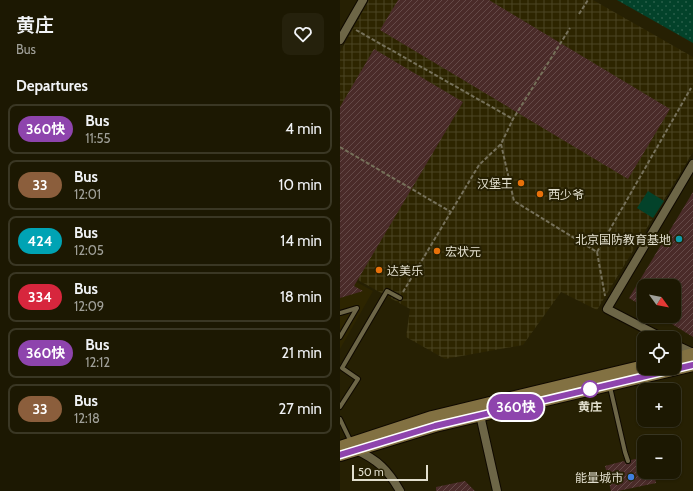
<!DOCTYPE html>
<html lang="en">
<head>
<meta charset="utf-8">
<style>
  body { margin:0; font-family:Cabin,"Noto Sans SC",sans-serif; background:#25210c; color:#f1f3f6; height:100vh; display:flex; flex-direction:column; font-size:15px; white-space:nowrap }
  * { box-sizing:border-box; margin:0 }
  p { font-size:13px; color:#a0a099 }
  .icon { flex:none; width:22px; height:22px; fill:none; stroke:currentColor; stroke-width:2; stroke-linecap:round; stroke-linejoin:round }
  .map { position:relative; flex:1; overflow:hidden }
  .panel { display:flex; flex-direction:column; background:#1c1802; width:340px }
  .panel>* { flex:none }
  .badge { padding:0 8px; border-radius:13px; font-size:14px; line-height:26px }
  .needle { width:26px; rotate:123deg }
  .buttons { position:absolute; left:297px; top:279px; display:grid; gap:8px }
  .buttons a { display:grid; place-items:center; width:44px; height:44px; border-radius:8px; background:#1c1802; box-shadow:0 1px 3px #0004,0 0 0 1px #3a3724; font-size:20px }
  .scale { position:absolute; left:12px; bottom:10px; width:76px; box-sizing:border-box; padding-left:4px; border:2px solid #e2dfce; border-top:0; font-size:11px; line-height:14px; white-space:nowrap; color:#e2dfce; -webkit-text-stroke:3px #262003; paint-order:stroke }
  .map>.badge { position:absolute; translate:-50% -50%; box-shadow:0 0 0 2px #fff }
  h2 { padding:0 16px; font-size:15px; line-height:36px }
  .round { display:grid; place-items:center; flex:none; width:42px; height:42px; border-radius:8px; background:#25210c }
  .summary { display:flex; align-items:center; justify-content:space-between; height:68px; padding:0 16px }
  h1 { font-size:19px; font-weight:600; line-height:30px }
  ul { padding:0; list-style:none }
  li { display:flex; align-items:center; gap:12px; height:50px; margin:0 8px 6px; padding:0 8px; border:2px solid #3a3724; border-radius:8px }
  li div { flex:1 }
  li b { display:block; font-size:15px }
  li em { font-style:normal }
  li .badge { min-width:44px; font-weight:700; text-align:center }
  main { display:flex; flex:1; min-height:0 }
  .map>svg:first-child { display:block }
  .built { fill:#2d2500 }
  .industrial { fill:url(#industrial-grid) }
  .grass { fill:url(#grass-dots) }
  .garden { fill:#03422a }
  .building { fill:url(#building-hatch) }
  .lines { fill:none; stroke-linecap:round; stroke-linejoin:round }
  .lane-casing { stroke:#0f0900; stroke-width:6 }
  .street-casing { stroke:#0f0900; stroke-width:10 }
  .secondary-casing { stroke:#0f0900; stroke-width:14 }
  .path { stroke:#76715a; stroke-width:2; stroke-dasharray:4 2; stroke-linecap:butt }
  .lane { stroke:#6d6647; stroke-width:4 }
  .street { stroke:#6d6647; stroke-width:8 }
  .secondary { stroke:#827142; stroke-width:12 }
  .line-casing { stroke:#fff; stroke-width:9 }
  .line { stroke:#8e44ad; stroke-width:6 }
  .food-dot { fill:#e8710a; stroke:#262003; stroke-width:1.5 }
  .culture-dot { fill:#0f9aa8; stroke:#262003; stroke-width:1.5 }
  .stop-dot { fill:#fff; stroke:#8e44ad; stroke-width:2 }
  .shop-dot { fill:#3f7fe0; stroke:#262003; stroke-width:1.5 }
  .labels { text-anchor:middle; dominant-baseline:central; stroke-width:4; stroke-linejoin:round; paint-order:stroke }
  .poi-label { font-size:12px; fill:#e2dfce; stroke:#262003; text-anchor:end }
  .stop-label { font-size:12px; font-weight:bold; fill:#e2dfce; stroke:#262003 }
</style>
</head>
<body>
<main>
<section class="panel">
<div class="summary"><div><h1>黄庄</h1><p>Bus</p></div><a class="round"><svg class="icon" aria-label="heart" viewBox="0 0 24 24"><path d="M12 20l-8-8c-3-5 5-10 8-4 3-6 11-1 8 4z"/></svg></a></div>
<h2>Departures</h2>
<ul>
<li><span class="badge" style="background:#8e44ad;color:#fff">360快</span><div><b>Bus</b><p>11:55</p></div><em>4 min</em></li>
<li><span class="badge" style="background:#8b5e3c;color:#fff">33</span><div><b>Bus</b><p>12:01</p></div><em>10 min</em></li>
<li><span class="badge" style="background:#00a3b4;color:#fff">424</span><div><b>Bus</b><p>12:05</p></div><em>14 min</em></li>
<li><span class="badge" style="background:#d7263d;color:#fff">334</span><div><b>Bus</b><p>12:09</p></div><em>18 min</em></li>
<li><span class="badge" style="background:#8e44ad;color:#fff">360快</span><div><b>Bus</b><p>12:12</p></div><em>21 min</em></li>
<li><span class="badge" style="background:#8b5e3c;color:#fff">33</span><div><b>Bus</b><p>12:18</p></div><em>27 min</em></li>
</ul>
</section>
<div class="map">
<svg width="353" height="491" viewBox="0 0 353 491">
  <defs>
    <pattern id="industrial-grid" width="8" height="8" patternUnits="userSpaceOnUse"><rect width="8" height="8" fill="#2d2500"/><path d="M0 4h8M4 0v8" fill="none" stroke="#4b4424"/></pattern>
    <pattern id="grass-dots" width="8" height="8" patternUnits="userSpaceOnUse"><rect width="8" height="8" fill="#03422a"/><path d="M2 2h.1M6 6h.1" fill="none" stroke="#275d48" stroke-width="1.8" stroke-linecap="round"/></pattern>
    <pattern id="building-hatch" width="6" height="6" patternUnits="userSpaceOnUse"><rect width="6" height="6" fill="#4a2b29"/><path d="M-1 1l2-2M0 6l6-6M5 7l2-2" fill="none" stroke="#644947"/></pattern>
  </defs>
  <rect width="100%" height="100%" fill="#262003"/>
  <path class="built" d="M0,273L33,291L0,349Z"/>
  <path class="industrial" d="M29,0H253L353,57V152L257,310L221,292L183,345L105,359L66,337L70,309L0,270V52Z"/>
  <path class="grass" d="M277,0H353V43Z"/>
  <path class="garden" d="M308,191L324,201L313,218L297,208Z"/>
  <path class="building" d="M58,0H149L330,109L288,179L40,30Z
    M34,49L123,102L14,286L23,291L0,298V107Z
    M353,192V337L319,316H334V286H304V307L289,298Z
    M304,457V472H314L316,483L278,491H271L265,466L284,461L286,464H289L291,463V460Z
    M125,481L135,491H96V487Z"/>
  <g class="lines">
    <g class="lane-casing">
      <path id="lane" d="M0,313L17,308L0,337
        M270,387L285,452L288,461
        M0,407L18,379L2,368L47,291L60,298
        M0,419L11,442"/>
    </g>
    <g class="street-casing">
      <path id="street" d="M0,40L23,0
        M323,338L267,309L353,164
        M334,344L353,353
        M140,415L157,491
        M16,450C38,460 48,470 60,491"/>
    </g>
    <g class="secondary-casing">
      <path id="secondary" d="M334,359L353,354
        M0,447L92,417L304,366
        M0,455L95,426L353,365"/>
    </g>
    <path class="path" d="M239,14L248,0
      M16,30L173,119
      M161,144L174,201L257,252L265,296
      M0,147L111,212
      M257,252L351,88
      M63,292L139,165L161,144L173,119L230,28"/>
    <use href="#lane" class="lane"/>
    <use href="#street" class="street"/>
    <use href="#secondary" class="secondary"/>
  </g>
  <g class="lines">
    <g class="line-casing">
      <path id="line" d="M0,455L95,426L353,365"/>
    </g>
    <use href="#line" class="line"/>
  </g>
  <g class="food-dot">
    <circle cx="181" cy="183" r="4"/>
    <circle cx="200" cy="194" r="4"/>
    <circle cx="97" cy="251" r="4"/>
    <circle cx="39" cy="270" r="4"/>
  </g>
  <circle class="culture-dot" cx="339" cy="239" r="4"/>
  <circle class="stop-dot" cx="250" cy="389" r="8"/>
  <circle class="shop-dot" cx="291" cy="477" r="4"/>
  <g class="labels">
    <g class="poi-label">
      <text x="173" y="183">汉堡王</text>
      <text x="208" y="194" text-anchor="start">西少爷</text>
      <text x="331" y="239">北京国防教育基地</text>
      <text x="105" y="251" text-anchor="start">宏状元</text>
      <text x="47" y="270" text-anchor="start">达美乐</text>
      <text x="283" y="477">能量城市</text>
    </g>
    <g class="stop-label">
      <text x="250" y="406">黄庄</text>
    </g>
  </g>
</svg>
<div class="buttons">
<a><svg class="needle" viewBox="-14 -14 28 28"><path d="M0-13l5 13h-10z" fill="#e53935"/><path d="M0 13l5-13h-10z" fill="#a0a099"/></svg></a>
<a><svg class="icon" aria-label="locate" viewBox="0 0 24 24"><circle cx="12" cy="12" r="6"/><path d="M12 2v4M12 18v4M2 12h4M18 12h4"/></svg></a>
<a>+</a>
<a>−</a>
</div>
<div class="scale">50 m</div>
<b class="badge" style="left:176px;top:407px;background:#8e44ad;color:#fff">360快</b>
</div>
</main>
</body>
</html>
